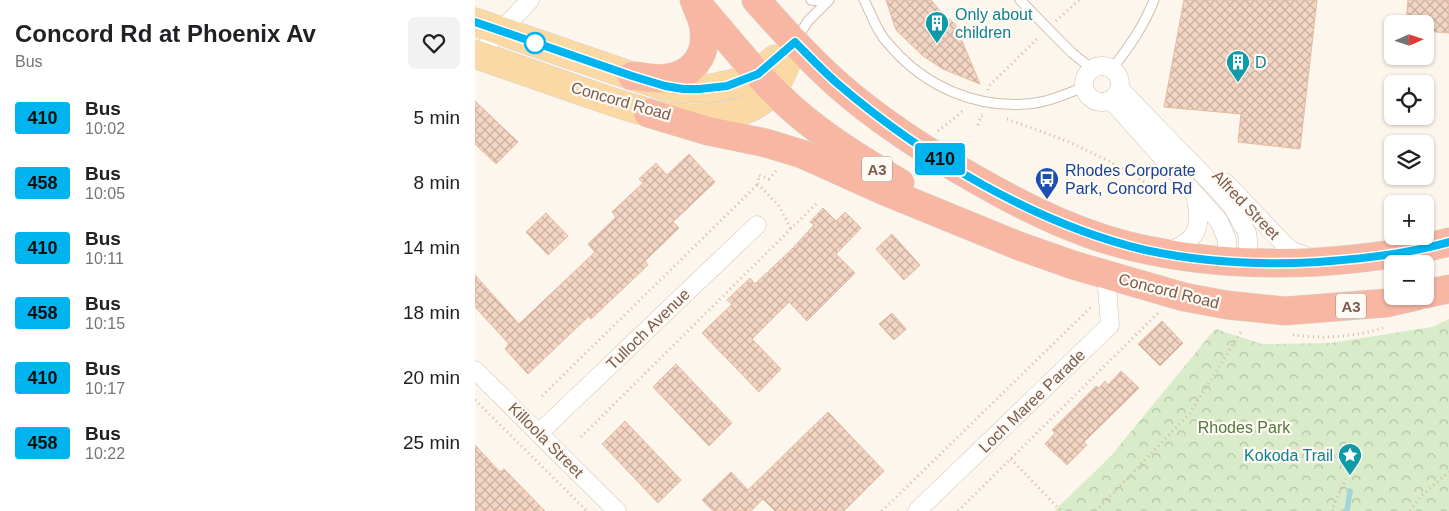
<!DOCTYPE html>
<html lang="en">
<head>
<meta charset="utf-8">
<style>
  body { margin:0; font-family:Arial,sans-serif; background:#f2f2f2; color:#202124; height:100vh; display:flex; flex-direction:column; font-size:19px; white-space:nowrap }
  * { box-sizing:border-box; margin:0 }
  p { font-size:16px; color:#757577 }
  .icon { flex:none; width:28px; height:28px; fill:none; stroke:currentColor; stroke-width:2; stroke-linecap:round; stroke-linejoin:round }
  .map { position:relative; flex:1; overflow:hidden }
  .side { display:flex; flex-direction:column; background:#fff; width:475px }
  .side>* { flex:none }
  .badge { padding:0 10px; border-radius:4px; font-size:18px; line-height:32px }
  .needle { width:32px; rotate:87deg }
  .controls { position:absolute; left:909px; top:15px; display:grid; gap:10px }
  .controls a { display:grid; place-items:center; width:50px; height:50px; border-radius:8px; background:#fff; box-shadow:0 1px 4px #0004; font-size:25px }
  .map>.badge { position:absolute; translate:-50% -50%; box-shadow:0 0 0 2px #fff }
  .round { display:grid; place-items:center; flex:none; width:52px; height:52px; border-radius:8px; background:#f2f2f2 }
  .head { display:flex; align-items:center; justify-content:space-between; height:85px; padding:0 15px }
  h1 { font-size:24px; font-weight:600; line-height:38px }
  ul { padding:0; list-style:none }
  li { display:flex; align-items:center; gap:15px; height:65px; padding:0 15px }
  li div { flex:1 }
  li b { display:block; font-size:19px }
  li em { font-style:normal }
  li .badge { min-width:55px; font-weight:700; text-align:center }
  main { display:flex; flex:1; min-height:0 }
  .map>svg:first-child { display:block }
  .park { fill:url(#park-crowns) }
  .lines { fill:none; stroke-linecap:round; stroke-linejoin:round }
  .stream { stroke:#a5d3da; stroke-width:5.5 }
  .building { fill:url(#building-cross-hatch); stroke:#e6bba3 }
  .lane-casing { stroke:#d1beb0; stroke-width:11 }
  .street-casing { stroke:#d1beb0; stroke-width:19 }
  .primary-casing { stroke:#dad1cd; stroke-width:29 }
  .highway-casing { stroke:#dad1cd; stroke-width:29 }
  .path { stroke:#d9b8a5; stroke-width:3; stroke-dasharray:1 4; stroke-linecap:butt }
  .lane { stroke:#fff; stroke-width:9 }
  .street { stroke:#fff; stroke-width:18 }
  .primary { stroke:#fbd9a5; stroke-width:28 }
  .highway { stroke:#f7b7a3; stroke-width:28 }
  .line-casing { stroke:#fff; stroke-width:11 }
  .line { stroke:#00b5ef; stroke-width:8 }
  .stop-dot { fill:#fff; stroke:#00b5ef; stroke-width:2.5 }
  .labels { text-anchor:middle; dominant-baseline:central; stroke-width:4.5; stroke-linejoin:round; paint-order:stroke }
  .shield { fill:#fffaf3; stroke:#a28b7f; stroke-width:1 }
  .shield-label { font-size:15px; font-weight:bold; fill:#7a5c4d }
  .culture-label { font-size:16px; fill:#0d838f; stroke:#fffaf3; text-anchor:start }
  .street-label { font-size:16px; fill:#7a5c4d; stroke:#fffaf3 }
  .transit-label { font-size:16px; fill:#164399; stroke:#fffaf3; text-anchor:start }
  .park-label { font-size:16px; fill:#537a41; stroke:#fffaf3 }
</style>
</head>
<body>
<main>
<section class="side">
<div class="head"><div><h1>Concord Rd at Phoenix Av</h1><p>Bus</p></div><a class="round"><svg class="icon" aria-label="heart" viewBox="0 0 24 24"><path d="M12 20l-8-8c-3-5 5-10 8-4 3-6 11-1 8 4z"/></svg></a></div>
<ul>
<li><span class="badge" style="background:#00b5ef;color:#111">410</span><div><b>Bus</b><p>10:02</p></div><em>5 min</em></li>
<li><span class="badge" style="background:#00b5ef;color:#111">458</span><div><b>Bus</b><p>10:05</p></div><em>8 min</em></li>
<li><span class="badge" style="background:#00b5ef;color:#111">410</span><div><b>Bus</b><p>10:11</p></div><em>14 min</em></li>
<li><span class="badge" style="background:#00b5ef;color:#111">458</span><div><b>Bus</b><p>10:15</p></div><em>18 min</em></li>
<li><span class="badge" style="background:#00b5ef;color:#111">410</span><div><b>Bus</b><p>10:17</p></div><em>20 min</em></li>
<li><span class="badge" style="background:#00b5ef;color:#111">458</span><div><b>Bus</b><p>10:22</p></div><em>25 min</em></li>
</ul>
</section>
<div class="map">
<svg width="974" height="511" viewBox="0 0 974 511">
  <defs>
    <pattern id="park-crowns" width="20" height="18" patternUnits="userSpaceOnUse" patternTransform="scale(1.25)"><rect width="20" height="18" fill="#d8ecc9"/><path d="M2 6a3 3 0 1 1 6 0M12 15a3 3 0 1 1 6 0" fill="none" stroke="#b4c2a5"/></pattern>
    <pattern id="building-cross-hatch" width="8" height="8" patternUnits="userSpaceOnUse" patternTransform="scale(1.25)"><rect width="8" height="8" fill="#f3d5c3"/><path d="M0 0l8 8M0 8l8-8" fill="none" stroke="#cab0a1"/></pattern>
  </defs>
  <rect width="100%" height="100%" fill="#fdf6ec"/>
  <path class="park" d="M974,319V511H579L635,457L740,329L787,344L855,343L957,327Z"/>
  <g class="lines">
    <path class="stream" d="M872,511L875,491"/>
  </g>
  <path class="building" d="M411,0H456L467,13L480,24L505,84L468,69L448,56L421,30Z
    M709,0H842L825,149L763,142L766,114L689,107Z
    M933,0H974V33L950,31V24H931Z
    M0,101L43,142L21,164L0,144Z
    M214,154L240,182L198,222L204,228L170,261L173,265L116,319L114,316L53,374L30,349L34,344L0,307V275L44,324L120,252L113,244L141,217L137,212L168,183L164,179L181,163L192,175Z
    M348,208L361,221L370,212L386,228L361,254L380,273L332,321L314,302L277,339L306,369L284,392L227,333L257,304L252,300L275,278L280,284L317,249L339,225L335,222Z
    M71,213L93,236L73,255L51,232Z
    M417,234L445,265L429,280L401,249Z
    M417,313L431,329L419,340L404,324Z
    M687,321L708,343L685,366L663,344Z
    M201,364L257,423L234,446L178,387Z
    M646,371L664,388L609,442L612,445L592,465L570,444L580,433L577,430L621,386L624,388L630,381L633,385Z
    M353,412L409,471L369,511H300L288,499L276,511H238L227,500L256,472L273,490Z
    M150,421L206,480L183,503L127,444Z
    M0,445L25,472L29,469L70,511H0Z"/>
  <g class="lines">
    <g class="lane-casing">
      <path id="lane" d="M336,0L346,1L352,0
        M389,0C395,11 399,24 406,34C409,40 414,44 418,49C451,86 500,108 551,104C571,103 591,94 609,87
        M545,0L596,52L617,69
        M321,40L333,21L354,0
        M637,69C654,47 669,26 679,0"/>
    </g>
    <g class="street-casing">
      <path id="street" d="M3,55L55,0
        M609 84a18 18 0 1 1 36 0a18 18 0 1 1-36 0Z
        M644,88L739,186L757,206L772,233L773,240V263
        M636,100L744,221L752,240L751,261
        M751,183L810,245L816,250L836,258
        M692,252C725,240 727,226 720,194
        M0,370L142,511
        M64,433L282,225
        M442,511L635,325L631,275"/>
    </g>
    <g class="primary-casing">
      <path id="primary" d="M0,22L157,76L190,86L208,89L237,88L260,83L283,74L300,59
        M0,54C33,66 67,77 100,89C130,99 160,111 191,116C219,121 268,118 290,98C305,85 312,60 320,42"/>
    </g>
    <g class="highway-casing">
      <path id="highway" d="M219,0C252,37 283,79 320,111C352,139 389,161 425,183
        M281,0C307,29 333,58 362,84C404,121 452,152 500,179C554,210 611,238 672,250C728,262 786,265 843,262C887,259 931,254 974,242
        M157,76C168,76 181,80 192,78C217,75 232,56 229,31C229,22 224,13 221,5
        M173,113L233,131L291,143L327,154L407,190L544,246L598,265L709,297L752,305L810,311L911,303L942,296
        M950,294L974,289"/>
    </g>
    <path class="path" d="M581,21L604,0
      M513,90L514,86L564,37
      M532,119L592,141L634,161L683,190H692
      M503,125L506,116H508
      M463,131L487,112H490
      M301,171L294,179L284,175L283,184L304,206L316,229
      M818,335C847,339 880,337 908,328
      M67,396L283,184
      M0,400L112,511
      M106,437L342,203
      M536,459L586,511
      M407,511L616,307
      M483,511L683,313
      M621,511L715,413L767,330
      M858,511L857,509L871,479
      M935,511L946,496L974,472"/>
    <use href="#lane" class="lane"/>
    <use href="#street" class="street"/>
    <use href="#primary" class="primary"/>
    <use href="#highway" class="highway"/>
  </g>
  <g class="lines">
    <g class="line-casing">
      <path id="line" d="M0,22L157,76L190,86L208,89H224L252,86L283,74L320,42C334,56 348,71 363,84C448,157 561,224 670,250C725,262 788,265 843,262C887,259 932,254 974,242"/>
    </g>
    <use href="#line" class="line"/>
  </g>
  <defs>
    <g id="building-pin" transform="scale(1.25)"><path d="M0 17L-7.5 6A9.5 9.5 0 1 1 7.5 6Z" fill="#0f9aa8" stroke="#fffaf3"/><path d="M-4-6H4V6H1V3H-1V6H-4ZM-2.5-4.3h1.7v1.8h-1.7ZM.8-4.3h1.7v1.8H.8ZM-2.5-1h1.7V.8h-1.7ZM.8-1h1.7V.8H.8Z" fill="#fff"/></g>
    <g id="bus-pin" transform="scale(1.25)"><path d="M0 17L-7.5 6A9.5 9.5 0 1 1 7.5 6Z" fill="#1a4fb4" stroke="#fffaf3"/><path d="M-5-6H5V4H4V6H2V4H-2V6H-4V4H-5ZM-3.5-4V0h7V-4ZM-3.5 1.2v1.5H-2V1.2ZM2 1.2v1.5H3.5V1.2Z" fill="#fff"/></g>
    <g id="sight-pin" transform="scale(1.25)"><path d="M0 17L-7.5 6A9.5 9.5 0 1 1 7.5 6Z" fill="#0f9aa8" stroke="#fffaf3"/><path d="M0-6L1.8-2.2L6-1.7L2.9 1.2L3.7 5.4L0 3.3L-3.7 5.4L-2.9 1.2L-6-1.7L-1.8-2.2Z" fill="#fff"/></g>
  </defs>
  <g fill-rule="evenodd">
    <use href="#building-pin" x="462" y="23"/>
    <use href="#building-pin" x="763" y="62"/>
    <use href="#bus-pin" x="572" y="179"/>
    <use href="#sight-pin" x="875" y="455"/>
  </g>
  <circle class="stop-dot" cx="60" cy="43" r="10"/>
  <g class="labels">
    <g class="shield">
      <rect x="387" y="156.5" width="30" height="25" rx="4"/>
      <rect x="861" y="293.5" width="30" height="25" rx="4"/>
    </g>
    <g class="shield-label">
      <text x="402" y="169">A3</text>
      <text x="876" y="306">A3</text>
    </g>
    <g class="culture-label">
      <text x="480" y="14">Only about<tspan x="480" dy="18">children</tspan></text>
      <text x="780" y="62">D</text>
      <text x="858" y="455" text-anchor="end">Kokoda Trail</text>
    </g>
    <g class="street-label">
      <text transform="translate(146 101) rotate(16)">Concord Road</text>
      <text transform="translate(771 205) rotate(46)">Alfred Street</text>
      <text transform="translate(694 291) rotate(14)">Concord Road</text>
      <text transform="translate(173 329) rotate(-44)">Tulloch Avenue</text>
      <text transform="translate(557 401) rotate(-44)">Loch Maree Parade</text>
      <text transform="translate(71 440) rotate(45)">Killoola Street</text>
    </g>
    <g class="transit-label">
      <text x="590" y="170">Rhodes Corporate<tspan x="590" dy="18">Park, Concord Rd</tspan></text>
    </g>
    <g class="park-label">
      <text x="769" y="427">Rhodes Park</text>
    </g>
  </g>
</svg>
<div class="controls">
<a><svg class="needle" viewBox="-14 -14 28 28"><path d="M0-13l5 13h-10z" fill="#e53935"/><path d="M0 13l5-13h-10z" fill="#757577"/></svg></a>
<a><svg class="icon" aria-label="locate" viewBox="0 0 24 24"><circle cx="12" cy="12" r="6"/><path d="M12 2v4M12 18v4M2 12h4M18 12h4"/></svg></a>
<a><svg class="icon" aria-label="layers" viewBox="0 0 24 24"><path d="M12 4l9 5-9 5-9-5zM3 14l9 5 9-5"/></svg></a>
<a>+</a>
<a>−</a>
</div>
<b class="badge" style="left:465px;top:159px;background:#00b5ef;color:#111">410</b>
</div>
</main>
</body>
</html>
